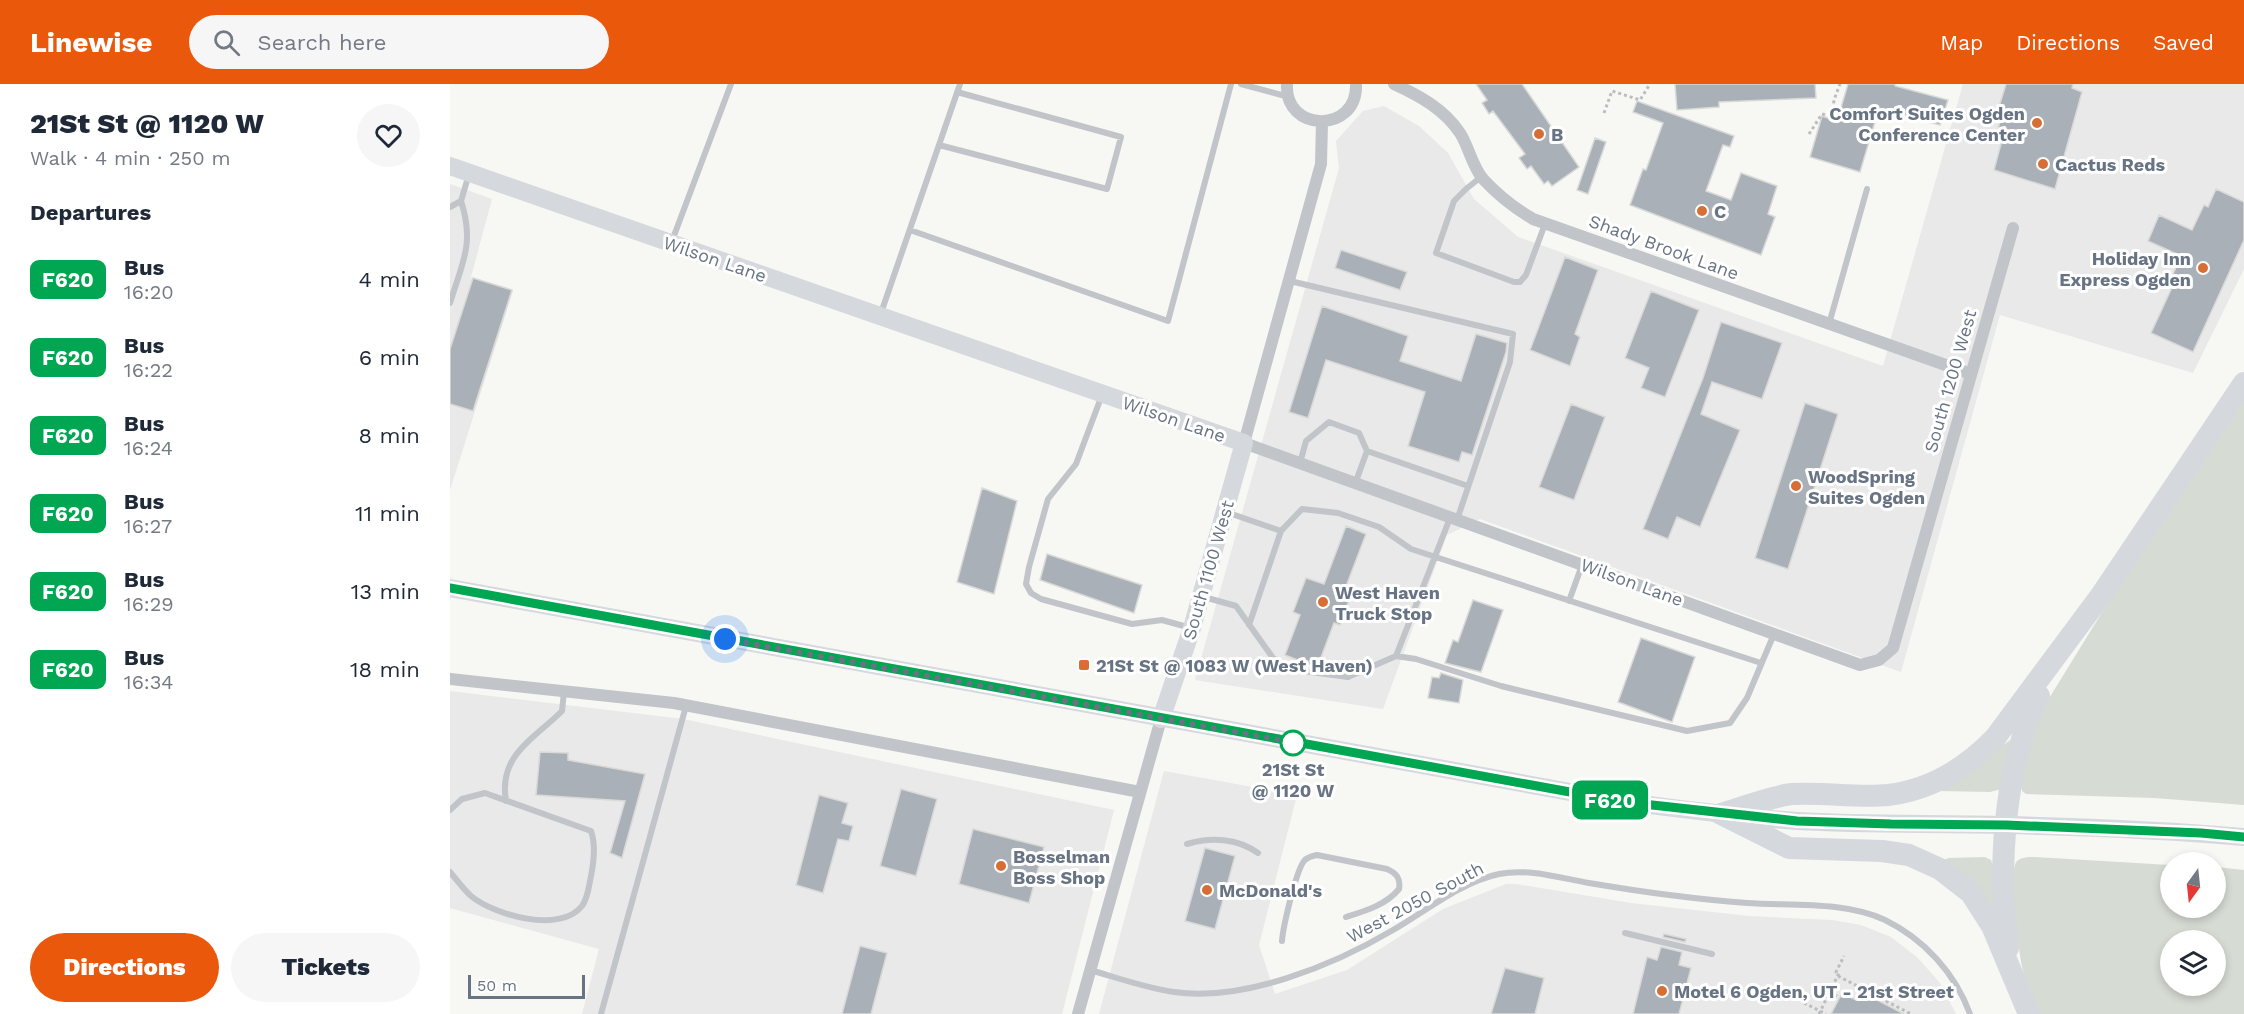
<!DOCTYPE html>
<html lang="en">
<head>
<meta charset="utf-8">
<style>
  body { margin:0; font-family:"Work Sans",sans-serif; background:#f6f6f7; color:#1f2937; height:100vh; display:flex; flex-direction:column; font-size:22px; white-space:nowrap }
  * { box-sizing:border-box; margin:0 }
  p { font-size:20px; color:#747a83 }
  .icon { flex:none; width:33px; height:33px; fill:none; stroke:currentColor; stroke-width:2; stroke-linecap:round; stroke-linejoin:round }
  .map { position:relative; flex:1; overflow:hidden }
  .side { display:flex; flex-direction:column; background:#fff; width:450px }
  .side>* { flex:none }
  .badge { padding:0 12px; border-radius:9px; font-size:21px; line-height:39px }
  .needle { width:39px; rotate:195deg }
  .tools { position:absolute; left:1710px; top:768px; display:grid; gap:12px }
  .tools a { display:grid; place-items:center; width:66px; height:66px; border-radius:50%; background:#fff; box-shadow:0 3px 9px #0003; font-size:30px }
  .scale { position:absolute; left:18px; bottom:15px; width:117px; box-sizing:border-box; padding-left:6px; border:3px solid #687483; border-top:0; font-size:16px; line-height:21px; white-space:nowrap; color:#687483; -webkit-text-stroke:4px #fff; paint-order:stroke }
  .you { position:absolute; width:30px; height:30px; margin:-15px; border:4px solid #fff; border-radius:50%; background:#1a73e8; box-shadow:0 0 0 9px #1a73e833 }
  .map>.badge { position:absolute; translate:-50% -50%; box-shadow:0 0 0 3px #fff }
  h2 { padding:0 30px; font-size:22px; line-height:54px }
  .round { display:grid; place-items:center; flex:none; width:63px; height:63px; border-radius:32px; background:#f6f6f7 }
  .overview { display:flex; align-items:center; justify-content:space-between; height:102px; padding:0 30px }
  h1 { font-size:28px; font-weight:800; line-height:45px }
  .cta { display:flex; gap:12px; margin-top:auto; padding:12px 30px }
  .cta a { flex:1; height:69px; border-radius:36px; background:#ea580c; color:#fff; font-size:24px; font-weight:800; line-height:69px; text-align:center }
  .cta a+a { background:#f6f6f7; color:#1f2937 }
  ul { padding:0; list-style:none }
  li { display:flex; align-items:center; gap:18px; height:78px; padding:0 30px }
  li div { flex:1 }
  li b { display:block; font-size:22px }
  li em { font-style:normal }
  li .badge { min-width:66px; font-weight:700; text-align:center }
  header { display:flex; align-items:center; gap:36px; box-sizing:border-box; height:84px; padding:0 30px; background:#ea580c; color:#fff }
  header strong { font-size:28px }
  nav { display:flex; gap:33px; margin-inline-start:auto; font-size:21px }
  .search { width:420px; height:54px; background:#f6f6f7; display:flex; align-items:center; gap:15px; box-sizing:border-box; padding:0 21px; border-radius:33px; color:#747a83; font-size:22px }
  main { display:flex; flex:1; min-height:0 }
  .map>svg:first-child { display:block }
  .built { fill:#e8e9e8 }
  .green { fill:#d6dcd4; fill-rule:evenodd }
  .building { fill:#aab0b7; stroke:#d9d9d7; stroke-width:1.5 }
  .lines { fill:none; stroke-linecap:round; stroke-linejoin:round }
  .path { stroke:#bbbdc0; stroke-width:3; stroke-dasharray:3 3; stroke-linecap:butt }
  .lane { stroke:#c1c4c8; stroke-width:6 }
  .street { stroke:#c1c4c8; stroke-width:12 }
  .secondary { stroke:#d5d8dc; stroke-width:18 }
  .highway { stroke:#d5d8dc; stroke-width:22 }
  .line-casing { stroke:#fff; stroke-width:14 }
  .line { stroke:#00a651; stroke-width:9 }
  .walk { stroke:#687483; stroke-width:6; stroke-dasharray:0 10.8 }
  .poi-dot { fill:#d76e35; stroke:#fff; stroke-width:2 }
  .stop-dot { fill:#fff; stroke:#00a651; stroke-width:3 }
  .labels { text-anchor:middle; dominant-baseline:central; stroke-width:6; stroke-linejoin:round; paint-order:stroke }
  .poi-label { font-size:18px; font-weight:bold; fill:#687483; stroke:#fff; text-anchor:start }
  .street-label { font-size:18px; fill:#687483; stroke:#fff }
  .stop-label { font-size:18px; font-weight:bold; fill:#687483; stroke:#fff }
</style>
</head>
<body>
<header>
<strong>Linewise</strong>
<div class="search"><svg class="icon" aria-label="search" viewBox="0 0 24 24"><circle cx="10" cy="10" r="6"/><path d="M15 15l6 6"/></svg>Search here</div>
<nav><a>Map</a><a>Directions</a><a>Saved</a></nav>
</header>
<main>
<section class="side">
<div class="overview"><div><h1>21St St @ 1120 W</h1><p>Walk · 4 min · 250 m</p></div><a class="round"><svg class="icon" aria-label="heart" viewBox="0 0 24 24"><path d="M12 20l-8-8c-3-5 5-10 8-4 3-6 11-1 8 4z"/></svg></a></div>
<h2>Departures</h2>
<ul>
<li><span class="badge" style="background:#00a651;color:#fff">F620</span><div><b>Bus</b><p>16:20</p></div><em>4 min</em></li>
<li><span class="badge" style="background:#00a651;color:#fff">F620</span><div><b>Bus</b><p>16:22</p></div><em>6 min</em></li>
<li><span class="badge" style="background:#00a651;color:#fff">F620</span><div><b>Bus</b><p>16:24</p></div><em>8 min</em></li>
<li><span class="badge" style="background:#00a651;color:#fff">F620</span><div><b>Bus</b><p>16:27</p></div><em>11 min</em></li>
<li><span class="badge" style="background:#00a651;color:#fff">F620</span><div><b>Bus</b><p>16:29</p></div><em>13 min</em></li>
<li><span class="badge" style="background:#00a651;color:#fff">F620</span><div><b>Bus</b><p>16:34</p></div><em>18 min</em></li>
</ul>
<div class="cta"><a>Directions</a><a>Tickets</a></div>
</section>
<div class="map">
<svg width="1794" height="930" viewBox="0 0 1794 930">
  <rect width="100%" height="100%" fill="#f7f7f4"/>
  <path class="built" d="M1513,0H1794V185L1743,289L1550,231L1451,588L1030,435L997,451L933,625L745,596L889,84L886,57L913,27L934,22L969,42L998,69L1024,115L1068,153L1433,282Z
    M0,100L42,115L21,193L63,207L0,406Z
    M0,607L233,635L664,726L612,930H132L149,865L0,824Z
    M714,687L847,711L809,861L825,910L897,886L993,825L1056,800H1066L1181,819L1299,832L1382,836L1411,841L1441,853L1468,874L1490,899L1506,930H649Z"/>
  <path class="green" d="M1794,317V721L1704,714L1576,710L1572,707L1571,701L1582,653L1598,616L1651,530Z
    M1560,656L1552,705L1540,708L1488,707Z
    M1535,773L1541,776L1543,782L1545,827L1495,776L1498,774Z
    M1585,773L1720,781V824H1766V783L1794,786V930H1589C1584,916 1577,901 1573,887C1569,870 1557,788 1567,777C1572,773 1579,773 1585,773ZM1720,856H1766V902H1720Z"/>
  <path class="building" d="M1026,0H1072L1129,83L1102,102L1098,97L1094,100L1081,82L1077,85L1069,74L1075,70L1043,27L1039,30L1032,19L1037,16Z
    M1225,0H1365L1366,14L1269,18V23L1227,26Z
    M1398,0H1445V2L1498,16L1490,41L1432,25L1430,32L1427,31L1410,88L1360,73L1372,32L1387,37Z
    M1556,0H1623L1622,4L1632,8L1605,105L1544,86L1552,56L1545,54L1554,25L1549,23Z
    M1187,17L1284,52L1280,63L1273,61L1256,107L1281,116L1291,89L1327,102L1318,130L1325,133L1311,171L1180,121L1193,85L1196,86L1213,39L1183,28Z
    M1145,54L1156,58L1138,110L1127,106Z
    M1766,105L1794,118V156L1743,268L1701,249L1724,199L1720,197L1731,172L1698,157L1709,131L1742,146L1754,121L1758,123Z
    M891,166L957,188L950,206L885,184Z
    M1115,173L1148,186L1125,250L1130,253L1120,282L1080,266Z
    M23,194L62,206L23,327L0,320V265Z
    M1201,207L1249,226L1215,313L1191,304L1199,284L1175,274Z
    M872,222L958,252L950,277L1011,297L1026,250L1057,259L1056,268L1022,371L1012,368L1009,378L958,362L975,308L876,276L858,334L839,328Z
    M1271,238L1332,259L1312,315L1262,298L1251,330L1290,346L1250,443L1227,433L1218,455L1193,445L1253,294Z
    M1355,319L1388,330L1338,485L1305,474Z
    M1121,320L1155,333L1124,416L1089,403Z
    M532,404L567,417L544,510L507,498Z
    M896,442L916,450L895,505L902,508L890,541L884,539L867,584L835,571L850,531L843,528L856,494L874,500Z
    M597,470L692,501L684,529L590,496Z
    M1023,516L1053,526L1031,588L995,579L1003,556L1008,558Z
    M1191,554L1245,573L1222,638L1168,618Z
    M991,589L1013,596L1009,619L978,614L982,593L989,594Z
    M90,668L118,669V676L195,690L172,774L160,769L175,717L86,711Z
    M451,705L487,715L466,792L430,782Z
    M369,711L398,719L392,739L403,742L399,757L388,755L373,809L346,801Z
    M523,745L594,763L579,819L509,800Z
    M755,764L785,772L765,845L735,837Z
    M1214,850L1236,855L1235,858L1213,853Z
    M410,862L437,869L421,930H392Z
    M1211,863L1232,868L1229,881L1241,884L1229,930H1183L1197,873L1207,876Z
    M1055,884L1094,894L1085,930H1041Z
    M1410,907L1454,930H1381L1392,909L1406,916Z"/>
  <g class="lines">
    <path class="path" d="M1154,29L1162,7L1190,16L1200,0
      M1359,50L1372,30L1382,33L1384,16L1390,0
      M1388,892L1461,930
      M1363,900L1389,913
      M1354,919L1376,930
      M1369,930L1389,889L1386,888L1394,872"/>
    <path class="lane" d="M791,0L839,13
      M489,61L657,105L671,53L507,8
      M1031,93L1016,105L1004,117L986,169L1064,198H1070L1076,191L1095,140
      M0,123L11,117L19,90
      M460,146L718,237L781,0
      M222,157L281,0
      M840,197L1063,250L1060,278L1007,436
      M0,219C12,179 25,160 11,117
      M431,229L510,0
      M1379,240L1417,105
      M652,311L626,380L598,415L579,483L576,500L581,509L591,515L682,540L712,536L741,544
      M917,367L1018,402
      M850,379L856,357L879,338L909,349L917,367L905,400
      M776,428L831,447L852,425L888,429L929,443L961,465L1311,579
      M754,513L786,522L823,574L838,585L898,593L946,572L966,575L1051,602L1237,647L1280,639L1297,614L1324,550
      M1119,517L1132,481
      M799,541L831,447
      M946,572L1000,434
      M56,717C48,671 84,655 112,627L114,608
      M0,726L12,715L35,709L141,747C146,761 144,777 141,792C139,801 138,814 132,822C110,850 44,831 21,812C13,805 7,796 0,788
      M737,760C761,753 787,754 808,769
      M1175,849L1262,870
      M832,857C833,843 846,787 854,777C857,773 862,772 867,771L937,785C946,789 951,794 949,805C936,821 915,827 896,833
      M640,886C668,894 696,904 724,908C794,918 884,881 943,846C976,827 1011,798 1049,790C1078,784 1110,794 1139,799C1192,808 1244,815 1297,819C1341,822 1394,817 1435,836C1474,855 1505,889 1520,930
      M151,930L236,622"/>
    <path class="street" d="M837,0C834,49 908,50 906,0
      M944,0C970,12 994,25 1010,49C1019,63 1022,82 1033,95C1048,111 1064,124 1083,135L1521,290
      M872,38L871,80L794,359L1410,581L1429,576L1443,564L1563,144
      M0,595L224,619L690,708
      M628,930L711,635"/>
    <path class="secondary" d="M0,82L794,359L742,544L711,635
      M0,504L1175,718C1232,725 1289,733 1347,737C1417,741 1487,739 1557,741C1636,743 1715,746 1794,753"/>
    <path class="highway" d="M1271,730C1291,724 1322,712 1342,710C1374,708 1406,714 1438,711C1480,706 1516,684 1545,654L1652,510L1794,299
      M1271,730L1339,764L1432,767L1459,771L1490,785L1521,809L1542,842L1579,930
      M1558,864C1557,843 1553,821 1553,800C1553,737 1561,668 1589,612"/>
  </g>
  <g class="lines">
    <g class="line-casing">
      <path id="line" d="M0,504L1175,718L1347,737L1441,740L1556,741L1751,749L1794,753"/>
    </g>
    <use href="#line" class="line"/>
    <path class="walk" d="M275,555L852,660L843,659"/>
  </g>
  <g class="poi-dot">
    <circle cx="1587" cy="39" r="6"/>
    <circle cx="1089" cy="50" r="6"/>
    <circle cx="1593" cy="80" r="6"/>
    <circle cx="1252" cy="127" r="6"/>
    <circle cx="1753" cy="184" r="6"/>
    <circle cx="1346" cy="402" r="6"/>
    <circle cx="873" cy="518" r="6"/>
    <rect x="628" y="575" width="12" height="12" rx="3"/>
    <circle cx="551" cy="782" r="6"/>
    <circle cx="757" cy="806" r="6"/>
    <circle cx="1212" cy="907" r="6"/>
  </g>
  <circle class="stop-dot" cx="843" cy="659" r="12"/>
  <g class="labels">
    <g class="poi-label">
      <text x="1575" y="29" text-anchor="end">Comfort Suites Ogden<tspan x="1575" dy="21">Conference Center</tspan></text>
      <text x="1101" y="50">B</text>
      <text x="1605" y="80">Cactus Reds</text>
      <text x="1264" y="127">C</text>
      <text x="1741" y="174" text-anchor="end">Holiday Inn<tspan x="1741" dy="21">Express Ogden</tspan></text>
      <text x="1358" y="392">WoodSpring<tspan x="1358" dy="21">Suites Ogden</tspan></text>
      <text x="885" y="508">West Haven<tspan x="885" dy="21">Truck Stop</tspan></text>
      <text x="646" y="581">21St St @ 1083 W (West Haven)</text>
      <text x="563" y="772">Bosselman<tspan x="563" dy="21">Boss Shop</tspan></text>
      <text x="769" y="806">McDonald's</text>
      <text x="1224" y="907">Motel 6 Ogden, UT - 21st Street</text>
    </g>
    <g class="street-label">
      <text transform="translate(1214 163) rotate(20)">Shady Brook Lane</text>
      <text transform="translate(265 175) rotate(19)">Wilson Lane</text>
      <text transform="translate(1500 297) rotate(-74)">South 1200 West</text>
      <text transform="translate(724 335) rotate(19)">Wilson Lane</text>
      <text transform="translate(758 486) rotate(-74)">South 1100 West</text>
      <text transform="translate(1182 498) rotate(20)">Wilson Lane</text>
      <text transform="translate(965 818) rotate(-28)">West 2050 South</text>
    </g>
    <g class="stop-label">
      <text x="843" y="685">21St St<tspan x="843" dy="21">@ 1120 W</tspan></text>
    </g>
  </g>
</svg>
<div class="tools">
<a><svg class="needle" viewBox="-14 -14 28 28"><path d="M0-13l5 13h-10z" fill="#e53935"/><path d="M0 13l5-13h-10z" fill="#747a83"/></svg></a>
<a><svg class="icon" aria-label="layers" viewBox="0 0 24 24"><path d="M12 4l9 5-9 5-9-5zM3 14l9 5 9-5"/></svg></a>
</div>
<div class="scale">50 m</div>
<div class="you" style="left:275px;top:555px"></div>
<b class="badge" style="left:1160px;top:716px;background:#00a651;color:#fff">F620</b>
</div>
</main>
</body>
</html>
